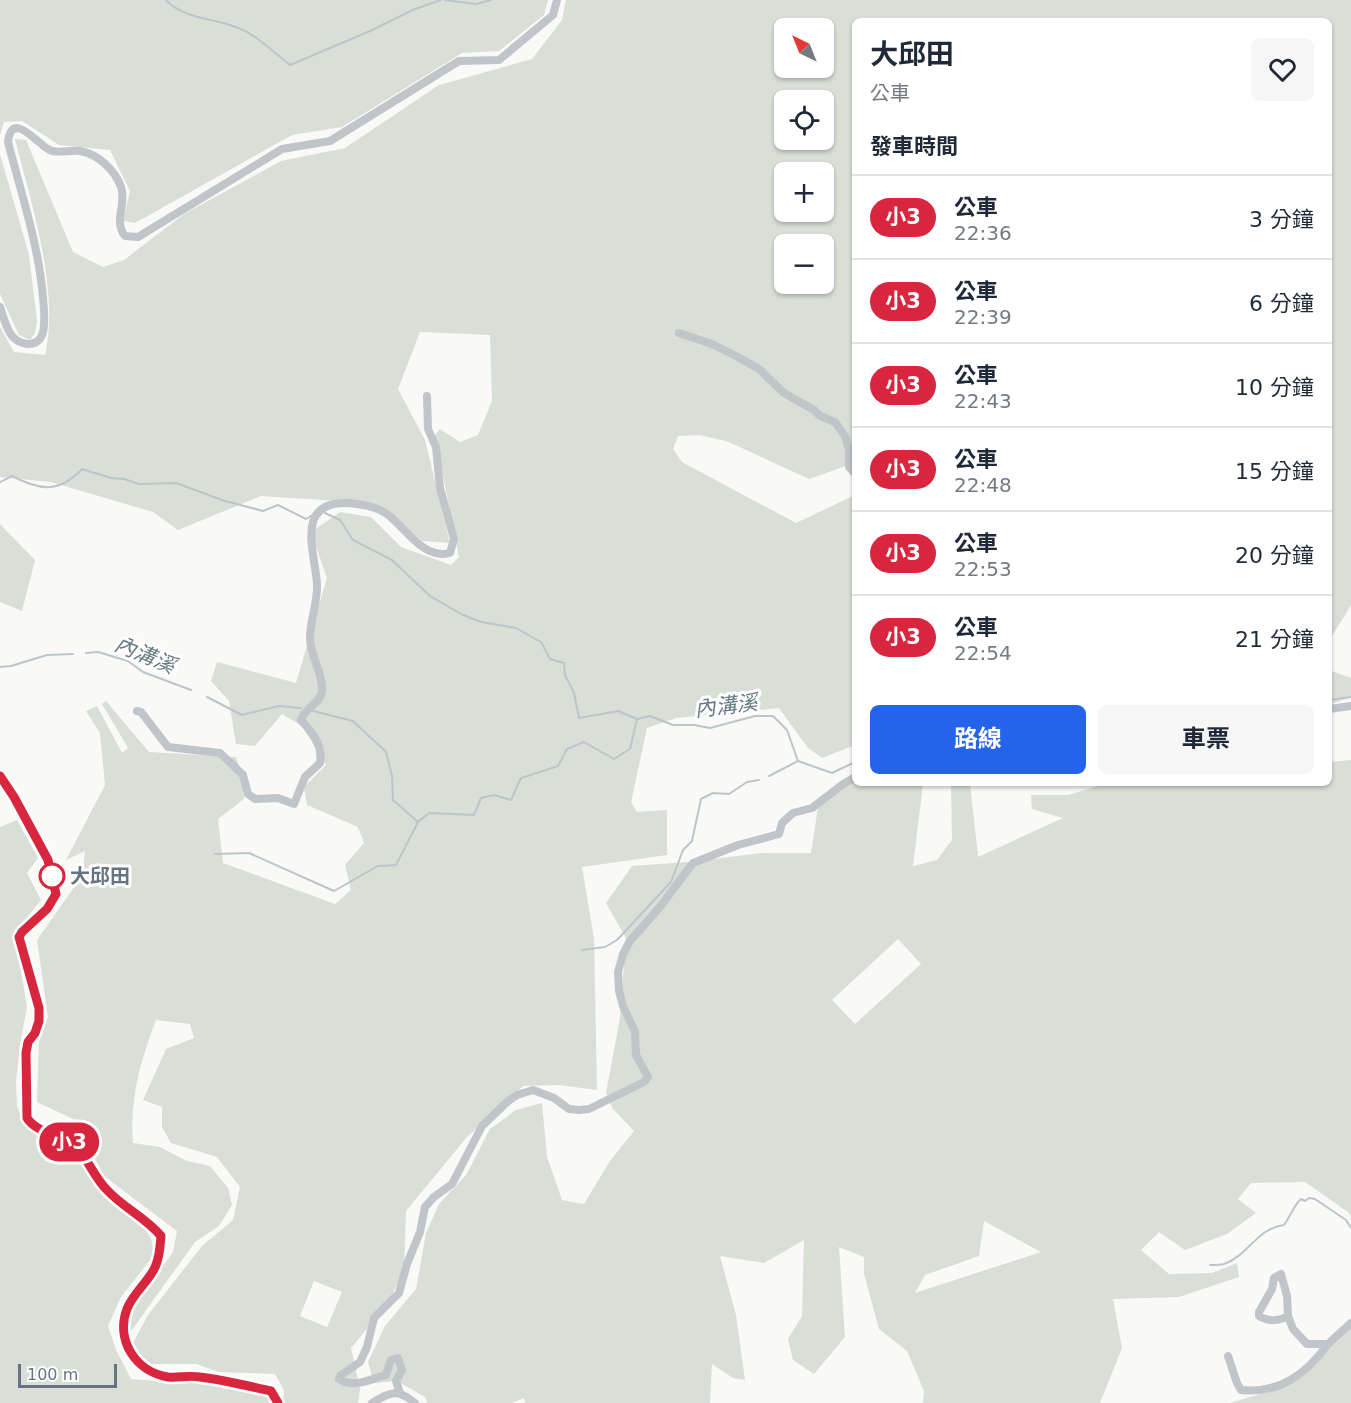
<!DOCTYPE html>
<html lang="zh-TW">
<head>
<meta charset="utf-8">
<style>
  body { margin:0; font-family:"DejaVu Sans","Noto Sans TC",sans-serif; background:#f6f6f7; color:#1f2937; height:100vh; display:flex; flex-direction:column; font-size:22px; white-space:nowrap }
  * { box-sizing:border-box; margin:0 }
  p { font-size:20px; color:#747a83 }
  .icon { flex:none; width:33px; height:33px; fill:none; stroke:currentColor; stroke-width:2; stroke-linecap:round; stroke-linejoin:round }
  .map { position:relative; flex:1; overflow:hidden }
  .side { position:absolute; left:852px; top:18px; width:480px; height:768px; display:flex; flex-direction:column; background:#fff; border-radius:9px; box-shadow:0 2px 4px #0004 }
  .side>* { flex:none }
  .badge { padding:0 12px; border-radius:20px; font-size:21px; line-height:39px }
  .needle { width:39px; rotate:317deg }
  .controls { position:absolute; left:774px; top:18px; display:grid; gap:12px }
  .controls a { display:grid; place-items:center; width:60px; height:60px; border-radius:9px; background:#fff; box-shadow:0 2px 4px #0004; font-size:30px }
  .scale { position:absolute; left:18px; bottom:15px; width:99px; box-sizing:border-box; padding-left:6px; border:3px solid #667481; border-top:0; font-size:16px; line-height:21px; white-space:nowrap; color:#667481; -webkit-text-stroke:4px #fff; paint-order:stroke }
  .map>.badge { position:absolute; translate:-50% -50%; box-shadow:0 0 0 3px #fff }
  h2 { padding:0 18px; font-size:22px; line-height:54px }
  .round { display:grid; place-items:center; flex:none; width:63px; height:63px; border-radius:9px; background:#f6f6f7 }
  .overview { display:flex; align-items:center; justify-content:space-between; height:102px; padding:0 18px }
  h1 { font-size:28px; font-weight:700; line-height:45px }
  .button { display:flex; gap:12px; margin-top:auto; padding:12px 18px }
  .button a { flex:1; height:69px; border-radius:9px; background:#2563eb; color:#fff; font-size:24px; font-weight:700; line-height:69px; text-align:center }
  .button a+a { background:#f6f6f7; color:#1f2937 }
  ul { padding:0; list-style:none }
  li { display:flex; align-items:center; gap:18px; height:84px; padding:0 18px; border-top:2px solid #e0e1e3 }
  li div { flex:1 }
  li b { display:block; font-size:22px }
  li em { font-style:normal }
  li .badge { min-width:66px; font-weight:700; text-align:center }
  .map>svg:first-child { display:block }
  .green { fill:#d9ded7; fill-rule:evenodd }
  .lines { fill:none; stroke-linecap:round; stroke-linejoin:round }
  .stream { stroke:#bbc5ca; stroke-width:2 }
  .minor { stroke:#c0c5c9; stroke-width:8 }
  .line-casing { stroke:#fff; stroke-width:14 }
  .line { stroke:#d7263d; stroke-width:9 }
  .stop-dot { fill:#fff; stroke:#d7263d; stroke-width:3 }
  .labels { text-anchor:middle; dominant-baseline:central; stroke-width:6; stroke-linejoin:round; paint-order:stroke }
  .stop-label { font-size:20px; font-weight:bold; fill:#667481; stroke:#fff; text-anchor:start }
  .water-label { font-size:21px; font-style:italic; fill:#667982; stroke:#fff }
</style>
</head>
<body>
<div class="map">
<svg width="1351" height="1403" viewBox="0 0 1351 1403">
  <rect width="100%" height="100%" fill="#f9f9f7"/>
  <path class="green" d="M0,0H548L544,15L499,51L462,53L342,127L292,135L135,223L123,221L130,191L110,150L59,145L22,121L4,122L0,135Z
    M566,0H1351V605L1329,641V21H855V467L851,464L809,479L729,442L700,435L678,436L673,449L682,462L796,523L855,495V745L822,758L808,748L779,708L676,718L647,728L631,802L637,812L667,810V855L582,867L594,939L597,1090L558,1085L523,1086L467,1137L406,1211L404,1270L387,1305L351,1348L360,1389L358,1403H283L284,1390L275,1374L219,1372L196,1364H151L132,1355L133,1343L148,1315L202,1246L233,1220L240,1187L217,1157L171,1143L162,1127V1107L143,1100L166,1049L194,1038L190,1024L156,1020C141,1060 129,1099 133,1143L160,1147L187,1161L210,1166L228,1188L232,1205L219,1226L195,1242L129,1334L134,1307L173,1252L177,1231L104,1176L75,1120L37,1102L39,1041L48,1017L37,940L82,876L85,851L66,860L105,785L100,733L86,711L97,706L122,753L128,748L102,704L106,701L149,752L236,757L242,775L244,799L218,819L223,863L335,904L351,890L345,865L364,843L358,827L307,805L304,787L326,765L302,726L282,714L255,746L236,744L229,701L211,681L217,662L296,683L327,578L311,532L340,512L371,517L401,547L451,565L459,557L435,435L440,429L460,442L478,435L492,401L490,335L420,332L398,389L425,440L450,543L422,541L370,503L261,496L178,530L153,512L51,482L0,477V327L14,352L45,355C60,291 31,203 15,139L26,140L73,252L103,267L124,260L184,214L281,161L345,148L439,85L532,59L562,20ZM784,28H824V68H784ZM784,100H824V140H784ZM784,172H824V212H784ZM784,244H824V284H784ZM314,1281L342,1292L327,1327L300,1316Z
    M0,154L29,255L37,321L35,333L30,340L19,335L0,294Z
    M0,524L35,560L22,611L0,602Z
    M1329,670L1351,678V697L1329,705Z
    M1351,760V1217L1348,1212L1305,1182L1251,1183L1238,1199L1256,1213L1227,1234L1185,1250L1159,1232L1141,1250L1169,1274L1212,1273L1237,1263L1239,1277L1179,1297L1113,1299L1122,1348L1100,1403H923L924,1391L907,1351L879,1329L864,1274V1257L839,1247L845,1337L814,1374L793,1360L788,1339L802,1316L804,1240L764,1263L720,1256L736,1315L745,1380L733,1378L712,1364L710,1403H525L524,1398L512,1403H427L425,1397L397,1381L374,1383L368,1362L385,1326L416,1289L426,1233L439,1204L466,1175L490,1129L516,1110L542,1103L547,1157L562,1200L584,1204L610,1161L634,1131L613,1109L606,1093L620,1018L626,938L606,903L632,866L688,862L762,853H811L819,801L855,776V783H925L923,784L913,866L937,860L952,840L951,783H970L978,857L1063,818L1032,809L1031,795H1068L1108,783H1329V762ZM898,939L921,964L855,1024L832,1000ZM984,1221L1041,1252L915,1293L925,1275L979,1256Z
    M17,820L38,858L27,873L41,900L24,921L15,937L27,1007L20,1044L16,1082L17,1106L23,1121L51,1131L72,1151L92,1182L143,1226L151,1238L154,1255L121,1297L108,1326L116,1350L131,1379L169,1382H210L266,1393L269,1403H0V827Z
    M1351,1328V1403H1230L1289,1385Z"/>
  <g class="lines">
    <path class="stream" d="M166,0C184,19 212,18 236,27C257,35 272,51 290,65L370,31L415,9L441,0
      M445,0L476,4L491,0
      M0,482L12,476C41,491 59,493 82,469L111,478L124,479L139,484L176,483L225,501L263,511L278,505L306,519L314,514
      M325,513L340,520L353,540L392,560L430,596L461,614L481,622L516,628L541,642L550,659L564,663L565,675L574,693L579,718L618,711L637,719
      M86,653L98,652L128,661L143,672L191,690
      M0,667L11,666L47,655L73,654
      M207,697L242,715L279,706L301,708
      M1329,700L1351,697
      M313,711L353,721L386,752L392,776L393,800L418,822
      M769,776L798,761
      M215,854L249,853L334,891L378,866L396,865L418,822L429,813L474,815L481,798L494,795L511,800L521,778L558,766L567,749L584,742L614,759L630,749L637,719L650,716L673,725H694L710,728L755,716H773L787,730L798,761L832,773L855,762
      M582,950L605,947L617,940L671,882L683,850L692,841L701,799L713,793L729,794L747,782L759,780
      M1210,1265C1214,1265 1220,1265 1224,1264C1248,1256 1257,1228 1284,1225C1290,1217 1294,1205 1301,1199L1305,1201L1309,1198L1315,1199L1346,1220L1351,1228"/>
    <path class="minor" d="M0,307C3,315 5,325 10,333C16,344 36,350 42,335C46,326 44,308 43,298C39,246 21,193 8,142C12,107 41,149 52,151C61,153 71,150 80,151C98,154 115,170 121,187C127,204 113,221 125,236L138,237L282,149L330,141L459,61L499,60L553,15L557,0
      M679,333L712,344L738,357L759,369L784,393L814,410L820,416L835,422L845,436L849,450V467L855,474
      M1329,709L1351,706
      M137,711L141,712L168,747L220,753L243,775L248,794L255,799L278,798L294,804L305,777L320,763C323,744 313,734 301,720C304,708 320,704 322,692C324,675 310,656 310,638C310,620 318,602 317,584C315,552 294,501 348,503C361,504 376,506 387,514C406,528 423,560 450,553L454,539L440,488L436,447L428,429L427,396
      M0,776L14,797L48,860L56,894L47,909L19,937L39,1008V1021L35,1033L28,1042L26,1053L27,1118C38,1135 64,1133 78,1149C90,1161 95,1179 108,1191C124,1208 146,1218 161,1236C160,1248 159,1261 153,1272C145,1285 132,1295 127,1309C115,1340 136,1372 168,1377C178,1378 189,1375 200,1377C224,1380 248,1386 271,1391L278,1403
      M1288,1316C1279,1321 1268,1322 1259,1316V1312L1272,1289L1274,1278L1281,1274L1287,1296L1288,1316L1293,1329L1307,1344H1328L1351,1323
      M1228,1356L1237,1383L1241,1390C1280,1394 1306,1374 1328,1344
      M400,1393L396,1381L402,1370L398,1358L391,1360L386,1375C371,1379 353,1389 339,1379L341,1375L360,1362L367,1347L374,1318L399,1293L407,1264L420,1232L425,1207L434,1197L452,1184L482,1126L507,1102L517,1095L533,1090L554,1098L569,1109L579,1110L589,1109L644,1082L648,1077L636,1055L635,1032L623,1006L619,991L618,972L623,954L630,941L659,908L693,863L738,845L779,834L782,823L793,813L812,808L842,785L855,777
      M372,1403C391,1392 397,1388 415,1403"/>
  </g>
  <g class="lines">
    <g class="line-casing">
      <path id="line" d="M0,776L14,797L48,860L56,894L47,909L22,932L19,937L39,1008V1021L35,1033L28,1042L26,1053L27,1118C38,1135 64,1133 78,1149C89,1161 95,1179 108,1191C124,1208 146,1218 161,1236C160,1248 159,1261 153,1271C145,1285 132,1295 127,1309C115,1340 136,1372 168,1377C178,1378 189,1375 200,1377C224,1380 248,1386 271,1391L278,1403"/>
    </g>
    <use href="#line" class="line"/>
  </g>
  <circle class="stop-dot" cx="52" cy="876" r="12"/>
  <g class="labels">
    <g class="stop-label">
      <text x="70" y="876">大邱田</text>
    </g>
    <g class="water-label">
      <text transform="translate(145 655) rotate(23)">內溝溪</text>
      <text transform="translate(726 706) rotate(-7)">內溝溪</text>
    </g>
  </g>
</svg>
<div class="controls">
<a><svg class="needle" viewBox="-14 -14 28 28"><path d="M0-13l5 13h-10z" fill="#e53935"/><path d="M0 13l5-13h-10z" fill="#747a83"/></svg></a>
<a><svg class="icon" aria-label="locate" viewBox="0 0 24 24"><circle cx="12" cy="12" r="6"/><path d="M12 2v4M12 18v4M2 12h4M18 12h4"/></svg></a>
<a>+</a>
<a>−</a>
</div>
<div class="scale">100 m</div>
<b class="badge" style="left:69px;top:1142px;background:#d7263d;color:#fff">小3</b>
<section class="side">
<div class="overview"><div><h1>大邱田</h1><p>公車</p></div><a class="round"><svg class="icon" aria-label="heart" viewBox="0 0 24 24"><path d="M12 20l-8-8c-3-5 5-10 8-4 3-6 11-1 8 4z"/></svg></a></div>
<h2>發車時間</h2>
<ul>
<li><span class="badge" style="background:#d7263d;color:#fff">小3</span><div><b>公車</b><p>22:36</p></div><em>3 分鐘</em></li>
<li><span class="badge" style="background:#d7263d;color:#fff">小3</span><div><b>公車</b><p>22:39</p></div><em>6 分鐘</em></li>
<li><span class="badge" style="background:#d7263d;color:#fff">小3</span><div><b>公車</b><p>22:43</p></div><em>10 分鐘</em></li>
<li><span class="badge" style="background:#d7263d;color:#fff">小3</span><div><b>公車</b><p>22:48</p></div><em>15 分鐘</em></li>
<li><span class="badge" style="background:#d7263d;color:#fff">小3</span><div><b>公車</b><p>22:53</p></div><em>20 分鐘</em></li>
<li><span class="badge" style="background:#d7263d;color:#fff">小3</span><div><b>公車</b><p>22:54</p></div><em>21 分鐘</em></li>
</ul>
<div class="button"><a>路線</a><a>車票</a></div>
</section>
</div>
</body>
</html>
